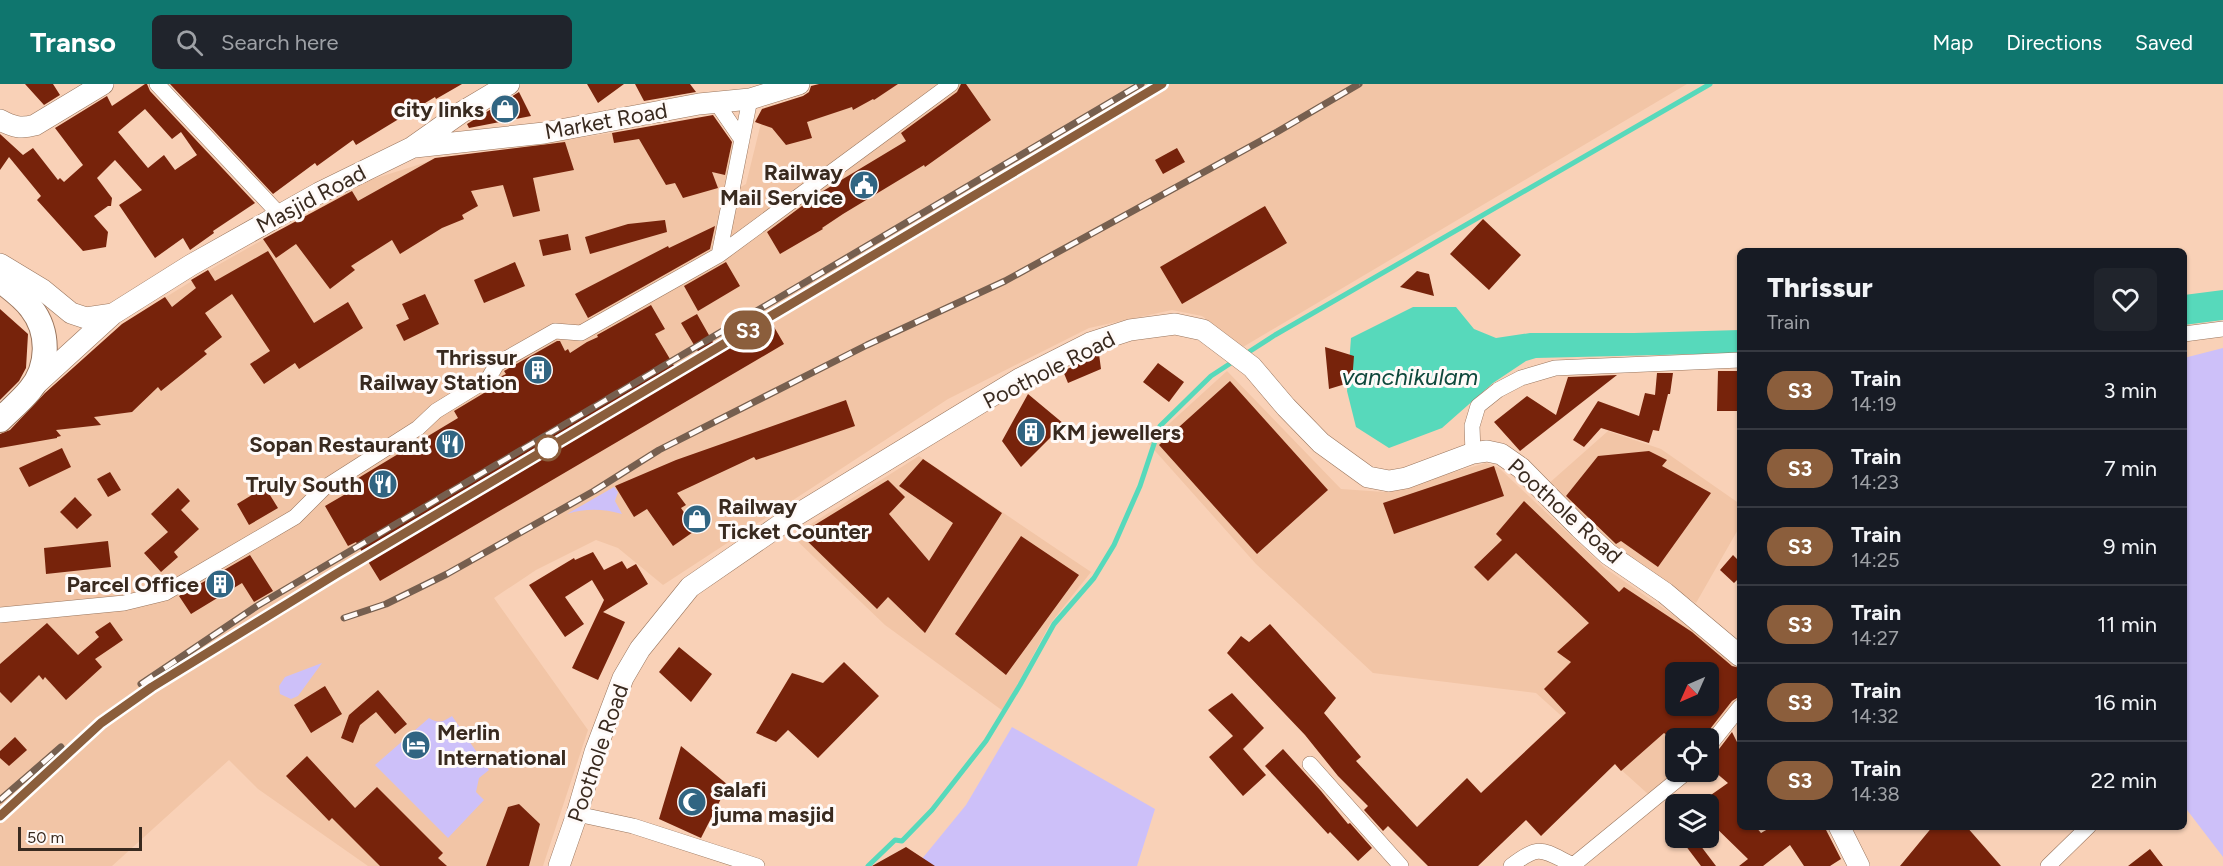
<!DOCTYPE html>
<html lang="en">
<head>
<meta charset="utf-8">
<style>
  body { margin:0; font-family:Figtree,sans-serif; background:#20242c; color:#f1f3f6; height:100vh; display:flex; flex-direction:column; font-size:22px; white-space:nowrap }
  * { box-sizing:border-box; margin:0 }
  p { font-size:20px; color:#9ea1a6 }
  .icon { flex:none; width:33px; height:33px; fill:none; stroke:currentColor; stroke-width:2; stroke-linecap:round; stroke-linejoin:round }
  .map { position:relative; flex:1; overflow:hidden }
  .side { position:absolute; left:1737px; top:164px; width:450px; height:582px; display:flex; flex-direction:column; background:#171b24; border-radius:9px; box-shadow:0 2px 4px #0004 }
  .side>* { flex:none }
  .badge { padding:0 12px; border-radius:20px; font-size:21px; line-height:39px }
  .needle { width:39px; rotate:225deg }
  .tools { position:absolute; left:1665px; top:578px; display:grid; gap:12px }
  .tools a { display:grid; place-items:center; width:54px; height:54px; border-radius:9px; background:#171b24; box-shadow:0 2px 4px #0004; font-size:30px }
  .scale { position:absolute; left:18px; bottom:15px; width:124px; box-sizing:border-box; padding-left:6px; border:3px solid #392a1f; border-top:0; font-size:16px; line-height:21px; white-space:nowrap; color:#392a1f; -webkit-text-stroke:4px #fffaf8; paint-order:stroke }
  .map>.badge { position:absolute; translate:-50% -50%; box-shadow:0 0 0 3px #fff }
  .round { display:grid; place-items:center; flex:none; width:63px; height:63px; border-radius:9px; background:#20242c }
  .summary { display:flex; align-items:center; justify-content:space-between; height:102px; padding:0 30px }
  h1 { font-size:28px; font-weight:800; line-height:45px }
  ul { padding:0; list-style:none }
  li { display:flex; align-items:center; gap:18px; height:78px; padding:0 30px; border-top:2px solid #363941 }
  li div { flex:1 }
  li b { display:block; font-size:22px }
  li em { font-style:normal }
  li .badge { min-width:66px; font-weight:700; text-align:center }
  header { display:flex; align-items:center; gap:36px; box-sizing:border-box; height:84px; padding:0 30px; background:#0f766e; color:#fff }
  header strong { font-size:28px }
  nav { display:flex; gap:33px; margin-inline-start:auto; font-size:21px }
  .search { width:420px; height:54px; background:#20242c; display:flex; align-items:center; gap:15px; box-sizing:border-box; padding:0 21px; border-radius:9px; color:#9ea1a6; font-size:22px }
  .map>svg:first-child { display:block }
  .built { fill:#f2c5a6; fill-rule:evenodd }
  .green { fill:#cdc0f9 }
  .water { fill:#57d9bb }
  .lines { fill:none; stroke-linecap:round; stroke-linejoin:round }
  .stream { stroke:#57d9bb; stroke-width:5 }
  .building { fill:#77230b; fill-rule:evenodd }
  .street-casing { stroke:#99755d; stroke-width:16 }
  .secondary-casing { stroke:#99755d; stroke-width:22 }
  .primary-casing { stroke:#99755d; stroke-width:26 }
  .street { stroke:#fff; stroke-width:15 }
  .secondary { stroke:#fff; stroke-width:21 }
  .primary { stroke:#fff; stroke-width:24 }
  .rail-casing { stroke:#765f4f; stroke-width:7 }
  .rail { stroke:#fffaf8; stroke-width:4.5; stroke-dasharray:14; stroke-linecap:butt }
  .line-casing { stroke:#fff; stroke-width:14 }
  .line { stroke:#8b5e3c; stroke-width:9 }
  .stop-dot { fill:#fff; stroke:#8b5e3c; stroke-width:3 }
  .labels { text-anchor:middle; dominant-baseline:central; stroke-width:6; stroke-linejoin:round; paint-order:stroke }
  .poi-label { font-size:22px; font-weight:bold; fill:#392a1f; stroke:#fffaf8; text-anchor:end }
  .street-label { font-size:22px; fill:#392a1f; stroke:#fffaf8 }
  .water-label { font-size:24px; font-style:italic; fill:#0f483c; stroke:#fffaf8 }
</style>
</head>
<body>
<header>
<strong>Transo</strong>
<div class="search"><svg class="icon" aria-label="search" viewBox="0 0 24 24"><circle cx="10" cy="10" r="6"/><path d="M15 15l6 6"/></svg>Search here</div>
<nav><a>Map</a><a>Directions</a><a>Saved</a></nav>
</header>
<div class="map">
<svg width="2223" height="782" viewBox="0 0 2223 782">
  <rect width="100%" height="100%" fill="#f9d1b7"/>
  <path class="built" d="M849,0H1687L1243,263L1202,232L1172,226L1089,244L948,315L663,501L618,464L596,456L536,486L494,514L588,646L543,782H368L258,705L229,676L112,782H0V355L153,221L218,181L367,97L427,78L706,34L735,65L725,112L746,100L765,23L832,7Z
    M1227,287L1341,405L1384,408L1486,379L1499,384L1605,484L1740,577V620L1708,654H1676V687H1679L1648,710L1536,609L1373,589L1256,480L1148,359ZM1676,588H1708V621H1676Z
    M1608,347L1661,365L1740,420V442L1696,519L1616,467L1547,401Z
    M919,372L1091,488L1050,540L1003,627L885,541L792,452Z"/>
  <path class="green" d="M2223,264V773L2184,722V274Z
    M614,403L618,408L615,417L622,430C604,425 586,424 567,430Z
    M322,579L298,612L291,615L280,610L279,602L285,593Z
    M452,632L489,686L479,694L476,708L484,716L448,754L375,681L429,634C439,640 443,638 452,632Z
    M1012,643L1155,725L1137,782H932L921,776L966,721Z"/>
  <path class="water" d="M2223,206V236L2184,241V211Z
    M1413,223H1456L1474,245L1496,254L1530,249H1634L1740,246V269L1536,274L1526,277L1493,299L1442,344L1389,364L1356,343L1347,307L1351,254Z"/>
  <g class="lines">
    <path class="stream" d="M1244,271L1275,251L1710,0
      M868,782L895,756L902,757L932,726L986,657L1020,601L1054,540L1094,494L1114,461L1140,402L1160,342L1211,292L1234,277"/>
  </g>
  <path class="building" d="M25,0H53L60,11L44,21Z
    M145,0H147L150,7L255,119L213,147L214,149L190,166L183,154L155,174L119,121L142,106L115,76L97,94L112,114L111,122H108L94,132L108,148L106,163L83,167L37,116L41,112L9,73L0,86V50L23,71L33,64L58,96L60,94L64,98L83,81L55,44L107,12L112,22ZM145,25L172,55L181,48L197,71L175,86L164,71L148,84L118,48Z
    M170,0H462L436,15L435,13L356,61L353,56L317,82L315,79L273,110Z
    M587,0H624L598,19Z
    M635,0H690L696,8L644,17Z
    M819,0H898L874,16L873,15L853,26L852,23L807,38L812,54L786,61L772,44L755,38L762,25L803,12L809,8L811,2Z
    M961,0H966L991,36L925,83L924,81L843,130L822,144L823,145L780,170L767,148L818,110L906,57L901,49L957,8Z
    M519,8L531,32L469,44L467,40Z
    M713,31L732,58L725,91L712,88L718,104L683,114L675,99L666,101L639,55L614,59L612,49Z
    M565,58L574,86L533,94L540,127L513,133L503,101L471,107L478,122L462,131L464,135L442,144L400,170L392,156L351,182L355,186L330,205L296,160L276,174L263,155L352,107L358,117L435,74Z
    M1177,64L1185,78L1163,90L1155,76Z
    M1265,122L1287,159L1182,220L1160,183Z
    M1483,135L1521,171L1489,206L1450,170Z
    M665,136L667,148L590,170L585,153L628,140Z
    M715,142L710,165L588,234L575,210L668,162L669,164Z
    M568,150L571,166L543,172L539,156Z
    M268,167L314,239L348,218L363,244L299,285L295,279L264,300L250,280L270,267L232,210L205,229L222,253L204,267L207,270L161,307L158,303L132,328L94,333L101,341L56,346L61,352L57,353V354L0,364V350L10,346L45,309L122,240L165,213L172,223L196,204L191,196L208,186L215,197Z
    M515,178L525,202L484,219L474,196Z
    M726,178L740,202L698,227L684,202Z
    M1417,187L1429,190L1434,212L1400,203Z
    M425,210L439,240L404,257L396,241L409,235L402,220Z
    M651,221L665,245L655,250L679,290L703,276L681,239L697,230L718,267L770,236L784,260L380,497L356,458L348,462L325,422L349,408L345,402L458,334L454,327L494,303L500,293L506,290L504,287L557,257H560L565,267L568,265L570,269L587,258L598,253L597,251Z
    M0,225L28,250L26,284L19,297L0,316Z
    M1325,263L1354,272L1352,298L1329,305Z
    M1099,270L1101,285L1068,299L1063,287Z
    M1158,279L1184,298L1169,318L1143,298Z
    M1718,287H1740V327H1717Z
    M1657,289H1673L1670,310H1668L1659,347L1653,346L1649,359L1601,344L1584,363L1573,356L1598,317L1639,332L1645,309L1655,311Z
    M1617,291L1520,367L1494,338L1527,312L1556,331L1568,293Z
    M1230,297L1328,406L1257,470L1159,361Z
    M1028,310L1064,340L1021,383L1002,357Z
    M846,316L855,342L756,376L754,373L677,409L686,421L681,424L696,446L673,462L647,425L634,433L615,402L676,376Z
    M62,364L71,383L29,403L19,384Z
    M1649,367L1667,376L1662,382L1711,409L1658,483L1621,457L1616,460L1566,412L1598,372Z
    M923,375L1002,429L925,549L888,513L877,525L800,450L888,396L905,413L889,430L929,477L953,439L899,402Z
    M1494,382L1504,412L1394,450L1383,419Z
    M110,388L121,406L108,413L97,395Z
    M265,403L278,424L249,441L237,420Z
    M178,404L190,417L181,426L199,445L174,468L178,473L161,488L144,469L168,448L151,430Z
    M75,413L92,431L77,445L60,428Z
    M1524,417L1619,508L1624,503L1692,548L1732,582L1740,584V612L1732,617L1703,654H1671L1664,649L1621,687L1615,680L1541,752L1526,736L1478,782H1428L1388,742L1383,747L1364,726L1368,722L1338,692L1305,651L1227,569L1241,552L1249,558L1270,540L1336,614L1324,629L1361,673L1356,677L1417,743L1467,694L1481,709L1566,629L1544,605L1571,578L1557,568L1589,539L1516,469L1488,497L1474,483L1502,456L1496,450ZM1676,588H1708V621H1676Z
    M1021,452L1079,491L1006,591L955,550Z
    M108,457L111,483L46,490L44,464Z
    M593,468L604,486L622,477L627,485L636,480L648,500L603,528L625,538L598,596L572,584L604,516L592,496L565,513L584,540L565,553L529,501L574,474L575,476Z
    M250,471L273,507L254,518L242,499L191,530L179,512Z
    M1733,471L1740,478V493L1734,499L1720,486Z
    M110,538L123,556L95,575L102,583L66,616L45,593L43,596L39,591L11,619L0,608V580L47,539L78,571L99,553L95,548Z
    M679,563L712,590L691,618L659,588Z
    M844,578L879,612L818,674L788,646L776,658L756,649L792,589L823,599Z
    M325,602L342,630L311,649L294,621Z
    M378,606L407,640L395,650L376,628L360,641L353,659L341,654L349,631Z
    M1232,609L1264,644L1243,665L1266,691L1243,712L1209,673L1233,652L1208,626Z
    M1732,648L1740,664V742H1755L1761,749L1773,742H1824L1841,775L1830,782H1804L1790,761L1763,782H1739L1748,775L1708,736V713L1728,699L1708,682V672L1716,669Z
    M15,653L27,666L9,682L0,674V667Z
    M681,662L728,701L701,754L659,735Z
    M1283,665L1321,707L1348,740L1350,739L1372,764L1358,777L1330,748L1328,750L1265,682Z
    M307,672L355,724L377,703L443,769L438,774L447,782H380L332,734L329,737L286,692Z
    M519,720L540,740L529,782H486L508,723Z
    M1933,742H1966L2001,782H1900Z
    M1679,753H1694L1716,782H1701Z
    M906,763L935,782H872Z
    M2150,765L2163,782H2128Z"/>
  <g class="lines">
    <g class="street-casing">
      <path id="street" d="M157,0L280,131
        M716,18L742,56
        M719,171L750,15
        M2184,250L2223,245
        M1473,369L1472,342L1478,322L1498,306L1521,294L1555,284L1740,276
        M0,531L124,519L165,509L295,433L324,404L418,344L436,327L488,295L497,280L555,247L581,249L719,171L951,0
        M1708,663L1740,623
        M1310,680L1401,782
        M577,730L633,742L757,782
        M1511,782C1540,759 1542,766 1573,781
        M1572,782L1688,687
        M2048,782L2089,742"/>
    </g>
    <g class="secondary-casing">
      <path id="secondary" d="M0,36C13,43 21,45 35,41L103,0
        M415,63L544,49L699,20L750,15L799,0
        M0,180L43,206L71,229L86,234L113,230
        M33,303L113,230L191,181L319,109L411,64L462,28L509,0
        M1839,742L1859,782
        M559,782L577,730L595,668L623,594L640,565L690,503L780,441L1021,294L1090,259L1130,246L1175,240L1203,246L1252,283L1286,323L1321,359L1368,393L1389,397L1406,394L1473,369L1487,367L1501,370L1521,384L1580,444L1608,470L1665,509L1740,572"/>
    </g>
    <g class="primary-casing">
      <path id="primary" d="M0,196C11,205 23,213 31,224C50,248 49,283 30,306C21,317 10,326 0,336"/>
    </g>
    <use href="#street" class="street"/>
    <use href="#secondary" class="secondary"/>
    <use href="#primary" class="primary"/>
    <g class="rail-casing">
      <path id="rail" d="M344,534L386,520L447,490L594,407L659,366L867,261L1005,197L1277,48L1359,0
        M141,600L257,522L1141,0
        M0,716L61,663
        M0,732L101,639L152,603L336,490L1162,0"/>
    </g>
    <use href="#rail" class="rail"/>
  </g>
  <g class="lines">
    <g class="line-casing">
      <path id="line" d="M0,732L101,639L152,603L336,490L1162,0"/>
    </g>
    <use href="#line" class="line"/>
  </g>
  <defs>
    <g id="shop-disc" transform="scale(1.5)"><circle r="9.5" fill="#316582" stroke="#fffaf8"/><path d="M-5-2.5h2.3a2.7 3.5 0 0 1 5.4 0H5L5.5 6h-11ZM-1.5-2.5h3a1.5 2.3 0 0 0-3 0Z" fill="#fff"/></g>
    <g id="civic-disc" transform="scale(1.5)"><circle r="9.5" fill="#316582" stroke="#fffaf8"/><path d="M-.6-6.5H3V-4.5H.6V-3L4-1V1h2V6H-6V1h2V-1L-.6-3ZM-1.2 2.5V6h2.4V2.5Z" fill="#fff"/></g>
    <g id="building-disc" transform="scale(1.5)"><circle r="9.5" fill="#316582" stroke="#fffaf8"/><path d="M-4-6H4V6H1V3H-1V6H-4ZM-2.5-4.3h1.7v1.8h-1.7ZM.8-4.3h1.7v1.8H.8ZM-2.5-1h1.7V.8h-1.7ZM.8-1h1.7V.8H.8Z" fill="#fff"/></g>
    <g id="restaurant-disc" transform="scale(1.5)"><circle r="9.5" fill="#316582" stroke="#fffaf8"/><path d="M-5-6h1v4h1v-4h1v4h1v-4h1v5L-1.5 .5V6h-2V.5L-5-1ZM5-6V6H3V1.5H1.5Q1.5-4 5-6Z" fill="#fff"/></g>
    <g id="hotel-disc" transform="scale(1.5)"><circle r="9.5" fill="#316582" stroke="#fffaf8"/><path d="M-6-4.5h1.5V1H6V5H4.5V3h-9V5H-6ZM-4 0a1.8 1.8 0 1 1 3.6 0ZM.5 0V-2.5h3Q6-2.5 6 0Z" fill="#fff"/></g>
    <g id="mosque-disc" transform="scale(1.5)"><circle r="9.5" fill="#316582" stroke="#fffaf8"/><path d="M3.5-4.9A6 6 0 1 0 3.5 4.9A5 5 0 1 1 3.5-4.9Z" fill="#fff"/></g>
  </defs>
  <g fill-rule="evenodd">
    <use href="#shop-disc" x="505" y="25"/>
    <use href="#civic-disc" x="864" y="101"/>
    <use href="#building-disc" x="538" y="286"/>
    <use href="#building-disc" x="1031" y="348"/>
    <use href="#restaurant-disc" x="450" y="360"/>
    <use href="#restaurant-disc" x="383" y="400"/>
    <use href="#shop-disc" x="697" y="435"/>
    <use href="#building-disc" x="220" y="500"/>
    <use href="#hotel-disc" x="416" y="661"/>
    <use href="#mosque-disc" x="692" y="718"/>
  </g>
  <circle class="stop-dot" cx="548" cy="364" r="12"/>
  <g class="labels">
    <g class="poi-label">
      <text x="484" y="25">city links</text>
      <text x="843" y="88">Railway<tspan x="843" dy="25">Mail Service</tspan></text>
      <text x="517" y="273">Thrissur<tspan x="517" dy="25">Railway Station</tspan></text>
      <text x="1052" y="348" text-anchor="start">KM jewellers</text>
      <text x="429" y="360">Sopan Restaurant</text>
      <text x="362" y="400">Truly South</text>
      <text x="718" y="422" text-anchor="start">Railway<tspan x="718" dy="25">Ticket Counter</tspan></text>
      <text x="199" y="500">Parcel Office</text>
      <text x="437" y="648" text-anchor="start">Merlin<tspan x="437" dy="25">International</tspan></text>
      <text x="713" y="705" text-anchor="start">salafi<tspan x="713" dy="25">juma masjid</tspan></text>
    </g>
    <g class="street-label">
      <text transform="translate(606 37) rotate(-10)">Market Road</text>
      <text transform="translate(311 115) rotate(-28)">Masjid Road</text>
      <text transform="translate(1049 286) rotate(-27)">Poothole Road</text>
      <text transform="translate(1565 427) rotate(42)">Poothole Road</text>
      <text transform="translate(598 669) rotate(-71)">Poothole Road</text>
    </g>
    <g class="water-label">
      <text x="1410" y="292">vanchikulam</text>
    </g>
  </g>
</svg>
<div class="tools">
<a><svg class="needle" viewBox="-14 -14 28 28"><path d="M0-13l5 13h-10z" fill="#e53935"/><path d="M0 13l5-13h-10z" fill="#9ea1a6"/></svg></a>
<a><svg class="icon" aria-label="locate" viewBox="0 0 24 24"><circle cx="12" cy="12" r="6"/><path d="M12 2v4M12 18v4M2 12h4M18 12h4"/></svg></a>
<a><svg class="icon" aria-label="layers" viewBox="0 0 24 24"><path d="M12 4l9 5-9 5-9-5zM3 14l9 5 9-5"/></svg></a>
</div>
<div class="scale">50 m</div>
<b class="badge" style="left:748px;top:246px;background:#8b5e3c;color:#fff">S3</b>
<section class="side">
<div class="summary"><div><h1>Thrissur</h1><p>Train</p></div><a class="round"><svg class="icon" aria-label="heart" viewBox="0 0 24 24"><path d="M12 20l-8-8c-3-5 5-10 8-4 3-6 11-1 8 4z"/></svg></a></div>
<ul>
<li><span class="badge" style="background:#8b5e3c;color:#fff">S3</span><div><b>Train</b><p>14:19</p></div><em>3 min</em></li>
<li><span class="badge" style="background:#8b5e3c;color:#fff">S3</span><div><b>Train</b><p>14:23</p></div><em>7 min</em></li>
<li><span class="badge" style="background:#8b5e3c;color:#fff">S3</span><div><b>Train</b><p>14:25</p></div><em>9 min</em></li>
<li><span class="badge" style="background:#8b5e3c;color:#fff">S3</span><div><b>Train</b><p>14:27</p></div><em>11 min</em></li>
<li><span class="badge" style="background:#8b5e3c;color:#fff">S3</span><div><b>Train</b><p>14:32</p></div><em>16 min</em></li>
<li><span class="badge" style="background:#8b5e3c;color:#fff">S3</span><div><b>Train</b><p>14:38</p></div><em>22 min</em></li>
</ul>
</section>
</div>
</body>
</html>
